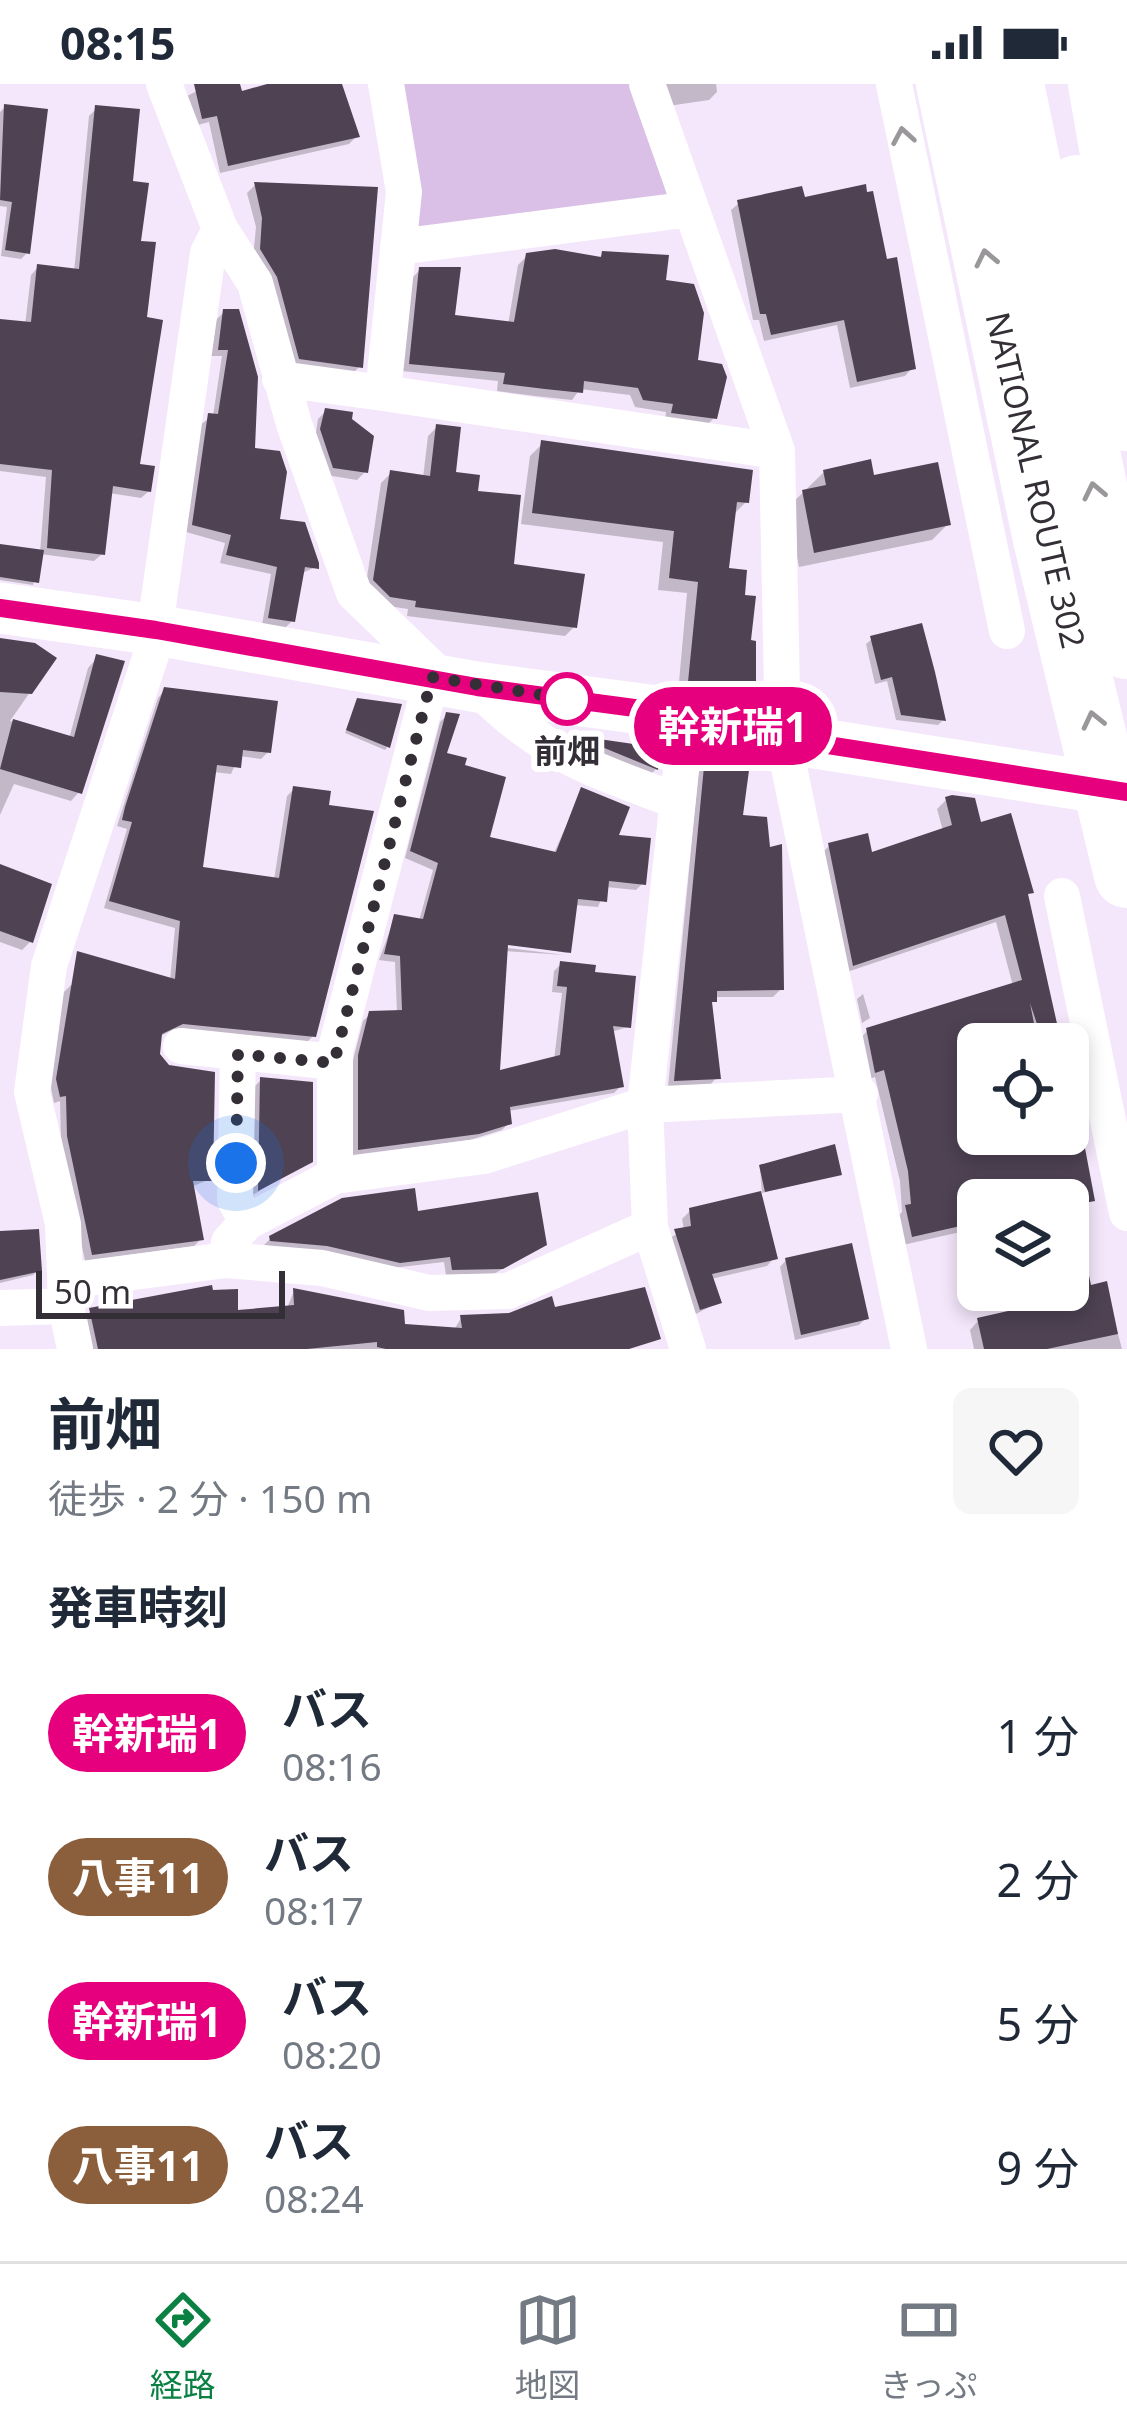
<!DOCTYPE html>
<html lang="ja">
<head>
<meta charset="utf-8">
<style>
  body { margin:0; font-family:"Noto Sans","Noto Sans JP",sans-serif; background:#f6f6f7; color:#1f2937; height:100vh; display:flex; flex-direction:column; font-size:45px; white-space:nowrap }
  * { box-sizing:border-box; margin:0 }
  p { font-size:39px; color:#747a83 }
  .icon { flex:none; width:66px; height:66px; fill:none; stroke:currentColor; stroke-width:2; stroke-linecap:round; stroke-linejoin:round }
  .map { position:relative; height:1265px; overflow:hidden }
  .panel { display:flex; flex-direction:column; background:#fff; flex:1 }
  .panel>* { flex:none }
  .badge { padding:0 24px; border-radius:39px; font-size:42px; line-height:78px }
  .buttons { position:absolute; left:957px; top:939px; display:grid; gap:24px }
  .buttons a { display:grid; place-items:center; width:132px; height:132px; border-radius:18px; background:#fff; box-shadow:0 6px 18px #0003; font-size:60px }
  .scale { position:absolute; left:36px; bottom:30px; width:249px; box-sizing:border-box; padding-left:12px; border:6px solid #342f36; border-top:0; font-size:33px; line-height:42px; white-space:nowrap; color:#342f36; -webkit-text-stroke:9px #fff; paint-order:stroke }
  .you { position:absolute; width:60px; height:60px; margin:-30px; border:9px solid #fff; border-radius:50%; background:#1a73e8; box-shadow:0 0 0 18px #1a73e833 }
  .map>.badge { position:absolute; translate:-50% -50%; box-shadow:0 0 0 6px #fff }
  h2 { padding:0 48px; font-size:45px; line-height:108px }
  .round { display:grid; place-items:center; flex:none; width:126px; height:126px; border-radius:18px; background:#f6f6f7 }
  .overview { display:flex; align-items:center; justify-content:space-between; height:204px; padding:0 48px }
  h1 { font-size:57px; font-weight:700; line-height:90px }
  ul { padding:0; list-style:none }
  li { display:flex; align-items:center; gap:36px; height:144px; padding:0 48px }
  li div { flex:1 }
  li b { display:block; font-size:45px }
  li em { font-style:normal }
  li .badge { min-width:132px; font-weight:700; text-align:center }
  .status { display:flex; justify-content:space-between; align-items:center; height:84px; padding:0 60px; background:#fff; direction:ltr }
  .status svg { height:33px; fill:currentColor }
  .menu { display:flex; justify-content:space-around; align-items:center; height:168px; border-top:3px solid #e0e1e3; background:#fff; font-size:33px; color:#747a83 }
  .menu a { display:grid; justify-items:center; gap:6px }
  .menu .active { color:#0b8043 }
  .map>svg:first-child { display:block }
  .green { fill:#dabfe6 }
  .shadow { fill:#0003 }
  .building { fill:#4e4253 }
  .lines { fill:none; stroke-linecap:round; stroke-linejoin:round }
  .street { stroke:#fff; stroke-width:36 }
  .secondary { stroke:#fff; stroke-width:51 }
  .highway { stroke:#fff; stroke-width:66 }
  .oneway { stroke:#9a979a }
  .line-casing { stroke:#fff; stroke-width:27 }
  .line { stroke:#e6007e; stroke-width:18 }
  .walk { stroke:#342f36; stroke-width:12; stroke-dasharray:0 21.6 }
  .stop-dot { fill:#fff; stroke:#e6007e; stroke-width:6 }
  .labels { text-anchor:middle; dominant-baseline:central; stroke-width:12; stroke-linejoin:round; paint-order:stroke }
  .street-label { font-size:33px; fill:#342f36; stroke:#fff }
  .stop-label { font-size:33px; font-weight:bold; fill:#342f36; stroke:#fff }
</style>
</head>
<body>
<div class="status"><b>08:15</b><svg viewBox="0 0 49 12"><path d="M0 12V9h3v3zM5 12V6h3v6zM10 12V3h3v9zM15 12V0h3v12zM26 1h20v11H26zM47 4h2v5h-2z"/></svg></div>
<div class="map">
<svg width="1127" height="1265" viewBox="0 0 1127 1265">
  <rect width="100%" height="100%" fill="#f4e6fb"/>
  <path class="green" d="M402,0H630L668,113L417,147Z"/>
  <path class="shadow" d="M211,0H237L240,10L278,0H340L357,52L349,60L220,89L209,38L194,42L187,12Z
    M660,0H716L717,8L709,16L668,22Z
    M5,23L28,168L21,175L1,172L7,123L0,122V28Z
    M97,24L130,99L144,236L137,382L149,407L141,414L109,409L102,470L94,477L40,470L33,501L0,496V463L40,469L46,393L0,387V241H25L31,191L38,183L74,188L89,32Z
    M255,101L360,282L352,290L292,282L253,174L256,143L247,109Z
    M803,117L912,284L905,292L850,304L837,241L764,257L759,236H753L731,126L739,119Z
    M603,170L662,199L714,334L706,342L665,336L666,328L635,323L630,311L580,305L572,316L535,312L497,307L498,297L402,287L412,194L420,186L452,233L508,241L518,181L527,172L598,175Z
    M224,228L252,366L277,438L316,483L300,490L292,537L284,545L262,541L271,490L220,479L225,459L186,448L201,340L213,332L222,272H211L216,236Z
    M326,327L365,388L357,396L326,391L315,355L318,335Z
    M437,343L453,391L475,409L510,483L575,542L565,552L407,532L408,525L381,521L365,507L381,399L391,389L423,394L428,352Z
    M542,360L746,418L733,431L726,487L741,513L753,604L741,616L678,609L687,509L658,506L663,458L521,440L530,372Z
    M824,388L872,394L948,440L932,456L799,483L787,424Z
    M872,555L943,636L938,641L896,636L887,597L875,600L866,560Z
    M0,557L53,575L10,637L69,655L88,584L96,575L79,708L71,717L14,700L0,731Z
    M165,606L268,668L261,675L239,672L231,690L213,688L199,785L274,796L287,712L294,705L313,952L306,959L174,945L159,953L157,971L210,1095L191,1103L201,1155L194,1162L85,1177L61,1060L60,1017L54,1019L51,1004L64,908L71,901L170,897L175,844L104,824L127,745L117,742L158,614Z
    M358,617L388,662L385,666L345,649Z
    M447,631L443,671L486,755L553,771L582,707L643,799L636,806L606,803L598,823L574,821L567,869L493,856V862L565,871L505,867L497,990L554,976L562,909L552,908L554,887L561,880L592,891L628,943L611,948L621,1002L614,1009L508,1027L509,1039L502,1046L470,1056L352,1071V980L363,937L370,930L397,929L395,878L379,876L395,833L419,837L433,786L405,774L440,638Z
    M600,658L656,685L648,693L592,667Z
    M706,675L739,734L781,905L773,913H714L709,921L717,993L710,1001L668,1003L699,683Z
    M946,716L979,741L1030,808L1025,813L1055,943L1035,955L1036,960H978V1050H1068V1037L1075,1035L1092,1116L1072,1127L1088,1204L1105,1201L1122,1265H974L970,1246L979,1236L1029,1226L1025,1206H1068V1116H978V1144L903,1161L897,1133L902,1128L900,1097L875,993L866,996L858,957L867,947L1013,902L996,838L844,889L820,771L829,762L870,771L943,747L937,725Z
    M0,812L30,858L22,866L0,858Z
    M863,910L870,934L862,939L857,915Z
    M261,996L310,1077L251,1112L253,1004Z
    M760,1084L839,1090L762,1109Z
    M690,1127L774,1174L767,1182L711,1195L719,1218L692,1232L668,1155L684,1146L682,1135Z
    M415,1131L543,1160L494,1190L446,1191L444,1178L392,1184L264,1161L270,1155Z
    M0,1150L39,1186L33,1191L0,1199Z
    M786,1176L866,1234L859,1241L795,1256L780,1183Z
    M209,1204L235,1229L287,1224L294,1207L402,1243L454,1246L461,1234L491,1265H90L83,1234L91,1227Z"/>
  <path class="building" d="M194,0H240L242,7L267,0H342L360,53L228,82L217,32L202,35Z
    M4,20L48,25L30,170L5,166L12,118L0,116Z
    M95,21L140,25L133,97L149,99L141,157L156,158L147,233L163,236L140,380L155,382L151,408L113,402L105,471L47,464L52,386L0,380V235L31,238L37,180L79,185Z
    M254,98L378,103L363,284L299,275L277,193L260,165L262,134Z
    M866,100L867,108L873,107L887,175L897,173L916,285L857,298L844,236L771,251L766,230H760L737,116L802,102L805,113Z
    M555,165L601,173L602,167L669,171L666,196L694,200L704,229L698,276L722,280L727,293L717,335L671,329L673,320L643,316L638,304L584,297L583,309L545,305L503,300L505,289L409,280L419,183H461L455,231L514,238L526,169Z
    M223,225H239L258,293L255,364L280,367L287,388L280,435L305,438L319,479V485L305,483L295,538L268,534L277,483L226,471L231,451L192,441L208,329L218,330L228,266H218Z
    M325,324L353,328L352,335L374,352L368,389L333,384L320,345Z
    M436,340L461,343L456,388L480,391L478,407L521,411L514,480L585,490L577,544L415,523L416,517L390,513L373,496L390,386L430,392Z
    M541,356L753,386L749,419L737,418L729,484L747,486L745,511L756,512L751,556L756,557V605L688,598L698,498L669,494L674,447L532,429Z
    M871,375L874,391L938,378L951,441L814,469L802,406L826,401L823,386Z
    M0,460L44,466L39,499L0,493Z
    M922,539L935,588L946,637L901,631L892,593L881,596L870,552Z
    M0,554L35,559L57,574L32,610L0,608Z
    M96,570L125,577L82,710L0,685L13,635L74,653Z
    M164,603L278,617L271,669L243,666L241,684L217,681L203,783L279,794L293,702L331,707L329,721L374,727L316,953L183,940L162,950L160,970L169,981L215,988L213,1097H193L204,1156L92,1171L67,1052L66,1012L60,1013L56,995L77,867L175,895L180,837L109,817L132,738L122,736L125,723Z
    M357,614L402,620L390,664L346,646Z
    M446,628L460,630L447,669L467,674L465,681L506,693L490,753L556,768L581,703L630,723L619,751L651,754L646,801L609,797L607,818L578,815L571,869L508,861L500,986L560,971L567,903L557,902L560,877L596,881L595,888L636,892L631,944L613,942L624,1003L510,1023L512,1040L479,1050L358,1066V971L369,927L402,926L400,872L384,870L394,830L423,835L438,779L410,767Z
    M599,655L661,664L658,686L597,661Z
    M705,672L750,679L743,731L767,733L770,763L782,760L784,906L717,907V918H712L721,995L674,997Z
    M952,711L975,714L981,738L1011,729L1034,809L1028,810L1058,944L1040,949L1030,919L1038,960H978V1050H1068V1045L1081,1043L1095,1117L1068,1122V1116H978V1138L912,1153L905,1121L911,1120L908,1087L884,986L875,989L866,944L1022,896L1005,831L853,882L828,759L868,749L872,768L952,741L945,713Z
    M0,780L52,800L33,859L0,847Z
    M260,993L313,998V1078L258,1107Z
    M835,1060L842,1091L765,1108L759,1081Z
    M415,1104L418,1127L538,1108L547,1161L503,1185L452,1186L450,1173L400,1179L327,1162L270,1157L269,1152L342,1114Z
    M761,1107L778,1175L712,1190L722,1219L700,1226L674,1145L691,1142L689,1124Z
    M39,1145L42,1187L0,1196V1147Z
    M1080,1149L1091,1201L1107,1197L1118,1250L1047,1265H984L977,1234L1039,1220L1036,1206H1068V1150Z
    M852,1159L869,1235L801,1251L785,1174Z
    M212,1201L213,1206L238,1205V1226L294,1221L293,1204L404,1226L405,1240L462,1244L460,1231L509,1229L552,1212L555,1223L645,1203L661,1255L629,1265H386L377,1263V1258L307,1265H98L89,1224Z"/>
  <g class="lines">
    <path class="street" d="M386,0L404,108L383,309L777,367
      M647,0L777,367L783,654L909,1265
      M894,0L1007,547
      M220,145L255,199L294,340L354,509L443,595
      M398,163L691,125
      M280,295L383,309
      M477,603C540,669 594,686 677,717
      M687,631L645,1021L650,1143L688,1265
      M1062,812L1127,1129
      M181,962L335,978
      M238,970L235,1116L247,1138
      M335,1092V968L432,593
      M226,1176L229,1158L247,1138L335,1092L484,1072L645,1021L860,1010
      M66,1197L226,1176L322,1184L429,1209L508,1207L650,1143
      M0,1224L66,1222
      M75,1265L66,1222L63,1140L32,1008L49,882L151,571L208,169L220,145L164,0"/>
    <path class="secondary" d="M0,524L156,546L477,603L687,631L783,654L1127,708"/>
    <path class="highway" d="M949,0L1046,455L1127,791
      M1011,0L1127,562
      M1101,0L1127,149
      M1077,104L1127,334"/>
  </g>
  <defs><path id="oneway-chevron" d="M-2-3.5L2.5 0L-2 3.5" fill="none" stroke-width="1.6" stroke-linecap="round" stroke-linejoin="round" transform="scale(3)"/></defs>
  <g class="oneway">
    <use href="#oneway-chevron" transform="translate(903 52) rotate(-100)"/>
    <use href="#oneway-chevron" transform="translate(986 174) rotate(-102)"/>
    <use href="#oneway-chevron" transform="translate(1094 407) rotate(-102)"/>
    <use href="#oneway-chevron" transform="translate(1093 636) rotate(-103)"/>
  </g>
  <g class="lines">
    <g class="line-casing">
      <path id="line" d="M0,524L156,546L477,603L687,631L783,654L1127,708"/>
    </g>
    <use href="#line" class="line"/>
    <path class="walk" d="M236,1079L238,970L334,979L432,593L567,615"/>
  </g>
  <circle class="stop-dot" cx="567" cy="615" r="24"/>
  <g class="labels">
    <g class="street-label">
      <text transform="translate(1036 396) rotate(77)">NATIONAL ROUTE 302</text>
    </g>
    <g class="stop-label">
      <text x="567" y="666">前畑</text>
    </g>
  </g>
</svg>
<div class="buttons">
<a><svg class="icon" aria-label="locate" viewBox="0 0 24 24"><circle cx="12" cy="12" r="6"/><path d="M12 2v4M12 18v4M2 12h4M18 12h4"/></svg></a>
<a><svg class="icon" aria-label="layers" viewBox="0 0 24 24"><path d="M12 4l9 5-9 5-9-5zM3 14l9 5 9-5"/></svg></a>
</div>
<div class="scale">50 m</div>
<div class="you" style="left:236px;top:1079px"></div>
<b class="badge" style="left:733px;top:642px;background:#e6007e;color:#fff">幹新瑞1</b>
</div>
<section class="panel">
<div class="overview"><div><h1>前畑</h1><p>徒歩 · 2 分 · 150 m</p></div><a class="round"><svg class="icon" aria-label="heart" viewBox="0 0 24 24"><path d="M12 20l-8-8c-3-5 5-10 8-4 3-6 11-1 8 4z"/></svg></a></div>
<h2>発車時刻</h2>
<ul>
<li><span class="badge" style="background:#e6007e;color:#fff">幹新瑞1</span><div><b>バス</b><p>08:16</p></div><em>1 分</em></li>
<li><span class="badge" style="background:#8b5e3c;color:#fff">八事11</span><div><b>バス</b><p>08:17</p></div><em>2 分</em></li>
<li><span class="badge" style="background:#e6007e;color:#fff">幹新瑞1</span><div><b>バス</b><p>08:20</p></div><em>5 分</em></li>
<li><span class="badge" style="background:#8b5e3c;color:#fff">八事11</span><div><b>バス</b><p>08:24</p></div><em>9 分</em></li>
</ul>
</section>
<nav class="menu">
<a class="active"><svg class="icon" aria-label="directions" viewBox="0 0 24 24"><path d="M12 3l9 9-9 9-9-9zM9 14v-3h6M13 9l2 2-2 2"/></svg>経路</a>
<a><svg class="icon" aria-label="map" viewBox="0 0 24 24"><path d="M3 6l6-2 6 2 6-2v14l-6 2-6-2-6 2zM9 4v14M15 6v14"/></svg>地図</a>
<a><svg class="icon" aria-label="tickets" viewBox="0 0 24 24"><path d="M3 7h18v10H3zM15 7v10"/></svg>きっぷ</a>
</nav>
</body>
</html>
